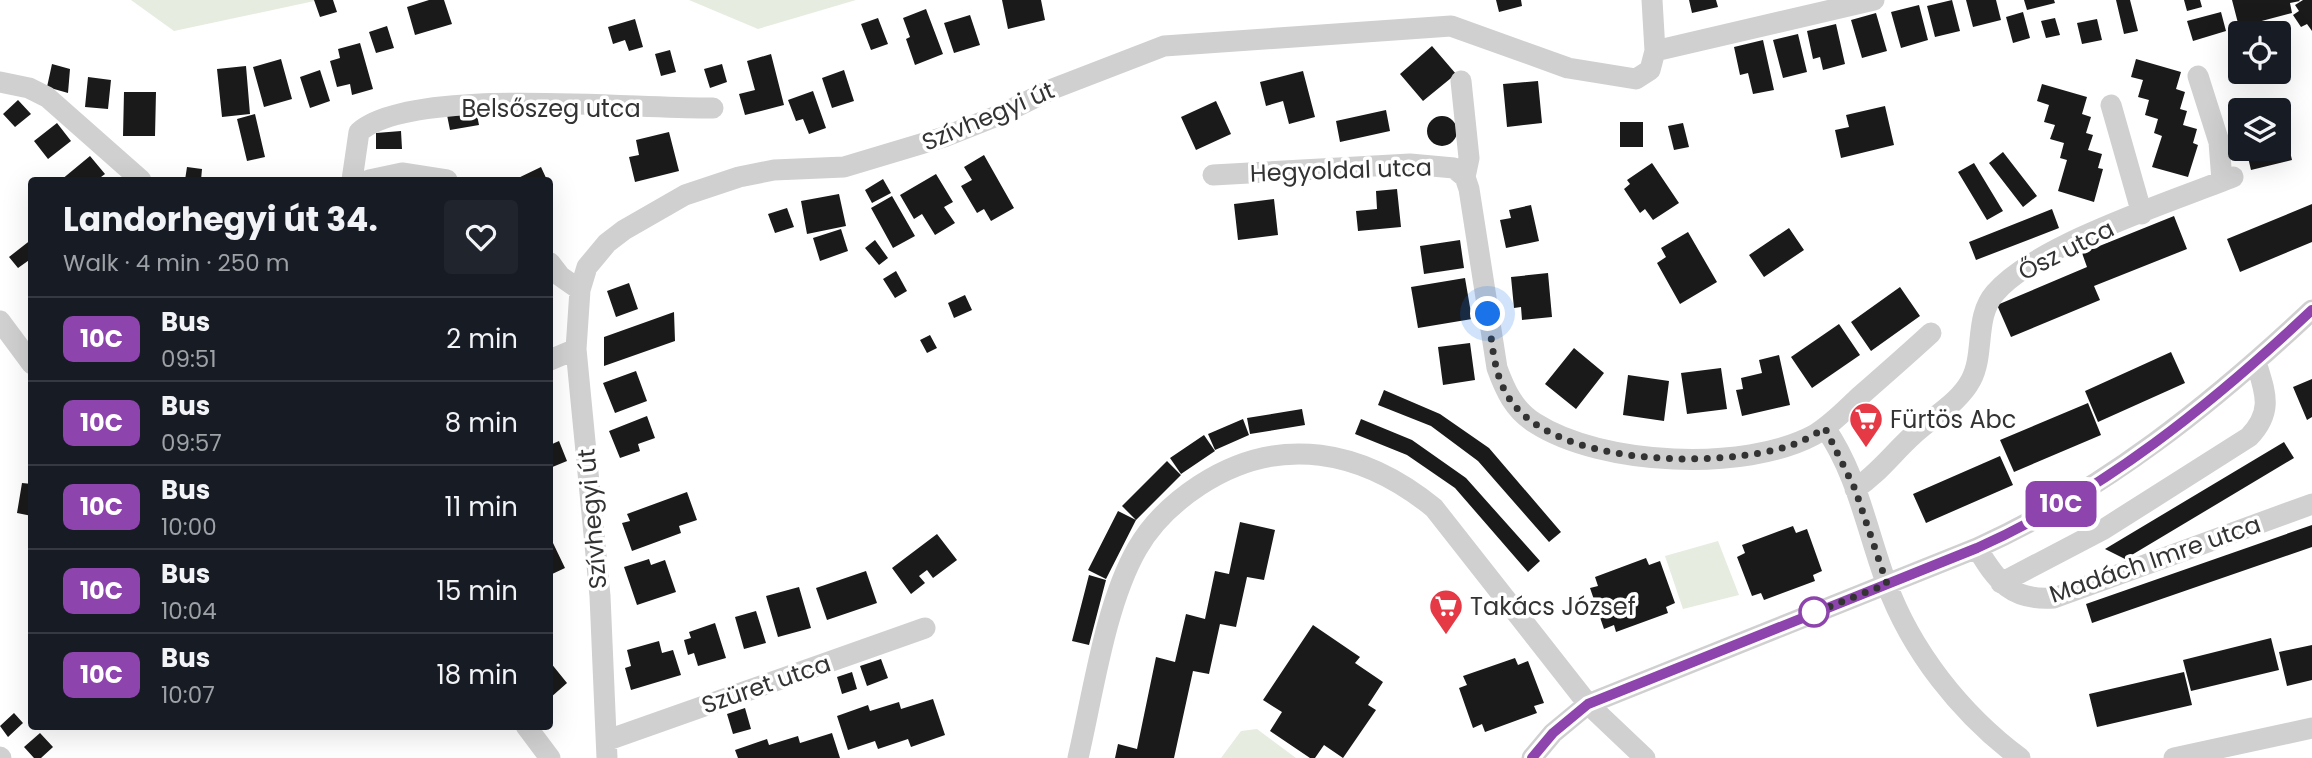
<!DOCTYPE html>
<html lang="en">
<head>
<meta charset="utf-8">
<style>
  body { margin:0; font-family:Poppins,sans-serif; background:#20242c; color:#f1f3f6; height:100vh; display:flex; flex-direction:column; font-size:26px; white-space:nowrap }
  * { box-sizing:border-box; margin:0 }
  p { font-size:23px; color:#9ea1a6 }
  .icon { flex:none; width:38px; height:38px; fill:none; stroke:currentColor; stroke-width:2; stroke-linecap:round; stroke-linejoin:round }
  .map { position:relative; flex:1; overflow:hidden }
  .details { position:absolute; left:28px; top:177px; width:525px; height:553px; display:flex; flex-direction:column; background:#171b24; border-radius:7px; box-shadow:0 7px 28px #0002 }
  .details>* { flex:none }
  .badge { padding:0 14px; border-radius:10px; font-size:24px; line-height:46px }
  .fabs { position:absolute; left:2228px; top:21px; display:grid; gap:14px }
  .fabs a { display:grid; place-items:center; width:63px; height:63px; border-radius:7px; background:#171b24; box-shadow:0 7px 28px #0002; font-size:35px }
  .you { position:absolute; width:35px; height:35px; margin:-18px; border:5px solid #fff; border-radius:50%; background:#1a73e8; box-shadow:0 0 0 10px #1a73e833 }
  .map>.badge { position:absolute; translate:-50% -50%; box-shadow:0 0 0 4px #fff }
  .round { display:grid; place-items:center; flex:none; width:74px; height:74px; border-radius:7px; background:#20242c }
  .overview { display:flex; align-items:center; justify-content:space-between; height:119px; padding:0 35px }
  h1 { font-size:33px; font-weight:700; line-height:52px }
  ul { padding:0; list-style:none }
  li { display:flex; align-items:center; gap:21px; height:84px; padding:0 35px; border-top:2px solid #363941 }
  li div { flex:1 }
  li b { display:block; font-size:26px }
  li em { font-style:normal }
  li .badge { min-width:77px; font-weight:700; text-align:center }
  .map>svg:first-child { display:block }
  .green { fill:#e6ecdf }
  .building { fill:#1a1a1a }
  .lines { fill:none; stroke-linecap:round; stroke-linejoin:round }
  .minor { stroke:#d0d0d0; stroke-width:21 }
  .line-casing { stroke:#fff; stroke-width:16 }
  .line { stroke:#8e44ad; stroke-width:10 }
  .walk { stroke:#333; stroke-width:7; stroke-dasharray:0 12.6 }
  .stop-dot { fill:#fff; stroke:#8e44ad; stroke-width:3.5 }
  .labels { text-anchor:middle; dominant-baseline:central; stroke-width:7; stroke-linejoin:round; paint-order:stroke }
  .street-label { font-size:24px; fill:#333; stroke:#fff }
  .poi-label { font-size:24px; fill:#333; stroke:#fff; text-anchor:start }
</style>
</head>
<body>
<div class="map">
<svg width="2312" height="758" viewBox="0 0 2312 758">
  <rect width="100%" height="100%" fill="#fff"/>
  <path class="green" d="M131,0H319L174,31Z
    M689,0H856L758,29Z
    M1718,541L1739,595L1683,609L1665,556Z
    M1257,729L1296,758H1221L1241,731Z"/>
  <path class="building" d="M314,0H333L337,12L320,17Z
    M429,0H444L452,24L415,35L407,7Z
    M1002,0H1041L1045,20L1008,29Z
    M1496,0H1521L1522,6L1499,12Z
    M1689,0H1716L1718,7L1692,13Z
    M1952,0L1960,31L1935,37L1927,6Z
    M1966,0H1996L2001,20L1973,27Z
    M2024,0H2054L2055,3L2027,10Z
    M2116,0H2130L2138,31L2124,34Z
    M2184,0H2200L2202,7L2187,11Z
    M2232,0H2299L2300,1L2290,3L2292,13L2239,27Z
    M2303,0H2312V31L2307,24L2301,27L2293,15L2299,11L2295,5Z
    M1919,5L1928,40L1901,48L1891,12Z
    M926,9L943,54L915,65L906,39L910,37L903,18Z
    M2023,12L2030,38L2013,43L2006,17Z
    M2221,12L2226,31L2193,41L2187,21Z
    M1876,13L1887,51L1862,58L1851,20Z
    M970,15L980,45L954,53L944,23Z
    M878,18L888,44L871,50L861,24Z
    M2055,18L2060,35L2046,38L2041,21Z
    M635,19L643,47L629,51L625,40L613,44L608,27Z
    M2097,19L2102,40L2082,44L2077,23Z
    M1836,24L1845,64L1823,70L1820,57L1813,59L1807,31Z
    M387,26L394,48L376,53L369,32Z
    M1798,34L1807,72L1783,78L1773,40Z
    M1763,40L1774,90L1753,94L1748,73L1740,75L1734,47Z
    M360,43L373,89L352,95L350,84L337,87L330,61L340,58L338,49Z
    M1432,46L1456,74L1423,101L1400,74Z
    M670,50L676,72L661,76L655,54Z
    M771,54L784,105L745,115L739,94L755,90L747,61Z
    M281,59L292,99L264,107L253,67Z
    M2136,59L2181,72L2176,89L2185,92L2180,109L2187,111L2183,125L2197,129L2193,143L2198,145L2188,177L2152,167L2162,136L2154,133L2158,119L2145,115L2149,100L2138,97L2143,80L2131,77Z
    M52,64L70,69L68,93L47,87Z
    M722,64L727,82L710,88L704,69Z
    M246,66L250,114L222,117L217,69Z
    M320,70L330,101L310,108L300,77Z
    M844,70L854,101L832,108L822,78Z
    M1303,71L1315,117L1289,124L1283,101L1266,106L1260,82Z
    M88,77L111,80L108,109L85,107Z
    M1538,81L1542,123L1507,127L1503,84Z
    M2042,84L2087,97L2082,114L2091,117L2086,133L2093,135L2088,150L2102,154L2098,168L2103,169L2094,202L2058,191L2067,160L2060,158L2064,143L2050,139L2055,125L2044,122L2049,105L2037,101Z
    M813,91L826,128L809,134L803,119L796,121L788,100Z
    M124,92H156L155,136H123Z
    M18,100L31,114L15,127L3,114Z
    M1216,101L1231,134L1196,150L1181,117Z
    M1885,106L1894,145L1841,158L1835,130L1849,127L1846,115Z
    M2279,106L2292,160L2251,170L2246,149H2278V110L2264,109Z
    M476,110L479,125L450,130L447,115Z
    M1386,110L1390,131L1340,142L1336,121Z
    M255,114L265,157L247,161L237,119Z
    M2240,115V144L2238,145L2231,117Z
    M1427 131a15 15 0 1 1 30 0a15 15 0 1 1-30 0Z
    M1620,122H1643V147H1620Z
    M57,123L71,141L48,159L34,141Z
    M1683,123L1689,147L1674,150L1668,126Z
    M401,131L402,149H376V133Z
    M669,132L679,171L635,182L629,157L639,155L636,140Z
    M2003,152L2037,196L2023,207L1989,163Z
    M984,155L1014,208L991,221L984,209L977,213L961,186L972,180L964,167Z
    M90,156L105,174L97,180H61Z
    M1652,163L1679,203L1653,220L1645,209L1640,213L1624,189L1630,184L1627,180Z
    M1974,163L2003,211L1987,220L1958,172Z
    M187,167L202,169L201,180H185Z
    M541,167L547,180H514Z
    M936,174L953,202L944,207L955,223L935,235L922,214L914,219L900,195Z
    M883,179L891,193L872,203L865,190Z
    M1397,189L1401,227L1358,231L1356,211L1377,209L1376,191Z
    M839,194L846,226L807,234L801,201Z
    M892,196L915,236L893,248L871,208Z
    M1274,199L1278,235L1238,240L1234,204Z
    M2312,204V242L2240,272L2227,239Z
    M1531,205L1539,241L1506,248L1500,220L1511,218L1509,210Z
    M787,208L794,227L775,233L768,214Z
    M2052,209L2059,228L1976,260L1969,242Z
    M2174,216L2187,249L2094,286L2100,300L2011,337L1997,305L2087,267L2082,253Z
    M1789,228L1804,250L1764,277L1749,255Z
    M841,229L848,251L820,261L813,238Z
    M1688,232L1717,282L1680,304L1657,263L1666,257L1661,248Z
    M32,239V258L18,268L9,257Z
    M875,240L888,258L879,265L865,248Z
    M1460,240L1464,268L1424,274L1420,246Z
    M896,271L907,291L895,298L883,279Z
    M1548,273L1552,317L1522,320L1521,307L1514,308L1511,277Z
    M1465,278L1472,319L1418,328L1411,287Z
    M629,283L638,309L616,317L607,291Z
    M1900,287L1920,316L1871,351L1851,322Z
    M965,295L972,310L954,318L948,303Z
    M674,312L675,341L604,366V337Z
    M1839,324L1860,355L1812,388L1791,357Z
    M930,335L937,348L927,353L920,340Z
    M1470,343L1475,380L1443,385L1438,347Z
    M1574,348L1604,373L1576,409L1545,384Z
    M2171,352L2185,383L2098,422L2085,391Z
    M1779,355L1790,405L1742,416L1736,390L1743,389L1741,378L1762,373L1759,360Z
    M1721,368L1727,409L1687,414L1681,373Z
    M636,371L647,401L615,413L603,383Z
    M1628,375L1669,381L1664,421L1623,415Z
    M2312,379V417L2307,420L2293,387Z
    M1384,390L1440,414L1489,448L1561,532L1549,542L1478,461L1431,426L1378,405Z
    M2088,403L2101,435L2014,472L2000,440Z
    M1302,409L1305,425L1250,434L1247,418Z
    M647,416L655,438L638,444L640,451L620,458L609,431Z
    M1243,419L1249,435L1215,450L1208,434Z
    M1361,419L1412,440L1466,478L1540,561L1528,572L1455,488L1407,455L1355,434Z
    M1204,435L1215,451L1181,474L1170,458Z
    M559,441L567,461L550,468V445Z
    M2284,442L2294,458L2125,559L2105,549Z
    M2000,456L2013,485L1926,523L1913,494Z
    M1167,461L1181,475L1136,520L1122,506Z
    M22,483L32,484V516L17,513Z
    M687,492L697,520L679,526L681,533L632,551L622,523L630,521L627,514Z
    M1118,511L1136,520L1106,579L1088,570Z
    M1240,522L1275,530L1264,580L1247,577L1236,627L1220,624L1209,674L1193,671L1174,758H1115L1118,744L1137,749L1156,657L1175,662L1186,614L1205,619L1215,571L1229,574Z
    M2312,525V547L2092,623L2086,604Z
    M1793,526L1796,533L1807,529L1822,571L1813,575L1815,581L1764,600L1761,593L1752,596L1737,557L1745,553L1742,545Z
    M937,534L957,560L933,578L927,570L919,576L925,583L911,594L892,568Z
    M553,543L565,568L550,575V545Z
    M1646,558L1649,565L1660,561L1675,603L1666,607L1668,613L1616,632L1614,625L1604,629L1590,588L1598,586L1595,577Z
    M649,559L651,565L665,560L676,592L637,605L624,567Z
    M866,571L877,603L827,620L816,588Z
    M1089,575L1106,580L1089,645L1072,641Z
    M799,587L811,628L778,637L766,596Z
    M756,611L766,643L744,649L735,617Z
    M715,623L726,658L698,666L694,653L688,655L684,640L691,638L689,632Z
    M1313,625L1360,657L1355,663L1383,682L1368,705L1376,710L1343,758L1324,745L1315,758H1310L1270,731L1282,712L1263,700Z
    M2271,638L2279,670L2191,691L2183,660Z
    M659,641L662,653L673,650L681,675L631,690L625,668L631,666L627,650Z
    M2312,645V680L2287,686L2279,652Z
    M1515,658L1518,665L1528,661L1544,703L1534,706L1537,713L1485,732L1482,724L1473,728L1459,688L1467,685L1463,676Z
    M881,659L888,678L867,686L860,666Z
    M550,662L567,683L550,698Z
    M852,672L857,689L842,694L837,677Z
    M2184,672L2192,705L2097,727L2089,694Z
    M933,699L945,735L911,747L908,739L878,749L875,741L848,750L837,716L868,705L870,711L899,702L901,709Z
    M745,708L751,729L733,734L727,714Z
    M14,713L23,723L8,737L0,726Z
    M40,733L53,747L41,758H34L24,747Z
    M832,733L840,758H738L735,750L767,739L769,745L798,736L800,743Z"/>
  <g class="lines">
    <path class="minor" d="M1652,0L1655,51
      M2198,76L2219,142L2222,181
      M1461,81L1469,158L1465,177
      M0,82L29,88L47,97L141,180
      M2111,105L2142,214
      M1213,175L1410,164L1454,168L1465,177L1469,189L1497,368C1505,390 1514,410 1535,423C1602,466 1745,472 1814,435C1831,425 1845,410 1859,397C1883,376 1907,355 1931,333
      M352,180L359,132C412,85 638,110 713,108
      M369,180L402,173L447,180
      M550,263L560,276L580,290
      M0,321L32,364
      M550,360L576,349
      M1825,428C1857,473 1867,531 1886,582C1911,651 1961,714 2020,758
      M1855,489C1878,474 1893,453 1913,435C1932,417 1959,403 1971,380C1985,354 1974,317 1995,293C2036,245 2170,202 2233,177
      M1977,548C1997,582 2012,601 2054,598L2312,504
      M2001,583L2104,529L2249,437C2274,411 2265,392 2256,362
      M526,726L550,758
      M608,740L925,628
      M0,757L1,758
      M607,758L600,596L576,349L580,290L587,267L607,243L624,230L685,195L739,177L774,170L844,167L944,137L1002,114L1050,90L1164,46L1451,26L1568,68L1636,79L1650,70L1655,51L1874,0
      M1078,758C1093,694 1105,605 1137,549C1153,521 1174,502 1200,485C1280,433 1363,450 1434,508L1588,704L1645,758
      M1532,758L1553,733L1588,704L1977,548C2103,491 2212,404 2312,310
      M2174,758L2312,728"/>
  </g>
  <g class="lines">
    <g class="line-casing">
      <path id="line" d="M1532,758L1553,733L1588,704L1977,548C2103,492 2212,404 2312,310"/>
    </g>
    <use href="#line" class="line"/>
    <path class="walk" d="M1488,314C1492,340 1493,370 1506,393C1546,468 1722,469 1792,445C1804,441 1815,434 1825,428L1855,489L1887,584L1811,614L1814,612"/>
  </g>
  <defs>
    <g id="supermarket-pin" transform="scale(1.75)"><path d="M0 17L-7.5 6A9.5 9.5 0 1 1 7.5 6Z" fill="#e63946" stroke="#fff"/><path d="M-6-5.5h2.5l.6 2H6L4.5 2H-2.5L-4.4-4H-6ZM-1.5 3.2a1.3 1.3 0 1 0 .1 0ZM3 3.2a1.3 1.3 0 1 0 .1 0Z" fill="#fff"/></g>
  </defs>
  <g fill-rule="evenodd">
    <use href="#supermarket-pin" x="1866" y="419"/>
    <use href="#supermarket-pin" x="1446" y="606"/>
  </g>
  <circle class="stop-dot" cx="1814" cy="612" r="14"/>
  <g class="labels">
    <g class="street-label">
      <text x="551" y="108">Belsőszeg utca</text>
      <text transform="translate(988 116) rotate(-23)">Szívhegyi út</text>
      <text transform="translate(1341 170) rotate(-2)">Hegyoldal utca</text>
      <text transform="translate(2066 250) rotate(-27)">Ősz utca</text>
      <text transform="translate(592 519) rotate(-95)">Szívhegyi út</text>
      <text transform="translate(2155 559) rotate(-19)">Madách Imre utca</text>
      <text transform="translate(766 684) rotate(-19)">Szüret utca</text>
    </g>
    <g class="poi-label">
      <text x="1890" y="419">Fürtös Abc</text>
      <text x="1470" y="606">Takács József</text>
    </g>
  </g>
</svg>
<div class="fabs">
<a><svg class="icon" aria-label="locate" viewBox="0 0 24 24"><circle cx="12" cy="12" r="6"/><path d="M12 2v4M12 18v4M2 12h4M18 12h4"/></svg></a>
<a><svg class="icon" aria-label="layers" viewBox="0 0 24 24"><path d="M12 4l9 5-9 5-9-5zM3 14l9 5 9-5"/></svg></a>
</div>
<div class="you" style="left:1488px;top:314px"></div>
<b class="badge" style="left:2061px;top:504px;background:#8e44ad;color:#fff">10C</b>
<section class="details">
<div class="overview"><div><h1>Landorhegyi út 34.</h1><p>Walk · 4 min · 250 m</p></div><a class="round"><svg class="icon" aria-label="heart" viewBox="0 0 24 24"><path d="M12 20l-8-8c-3-5 5-10 8-4 3-6 11-1 8 4z"/></svg></a></div>
<ul>
<li><span class="badge" style="background:#8e44ad;color:#fff">10C</span><div><b>Bus</b><p>09:51</p></div><em>2 min</em></li>
<li><span class="badge" style="background:#8e44ad;color:#fff">10C</span><div><b>Bus</b><p>09:57</p></div><em>8 min</em></li>
<li><span class="badge" style="background:#8e44ad;color:#fff">10C</span><div><b>Bus</b><p>10:00</p></div><em>11 min</em></li>
<li><span class="badge" style="background:#8e44ad;color:#fff">10C</span><div><b>Bus</b><p>10:04</p></div><em>15 min</em></li>
<li><span class="badge" style="background:#8e44ad;color:#fff">10C</span><div><b>Bus</b><p>10:07</p></div><em>18 min</em></li>
</ul>
</section>
</div>
</body>
</html>
